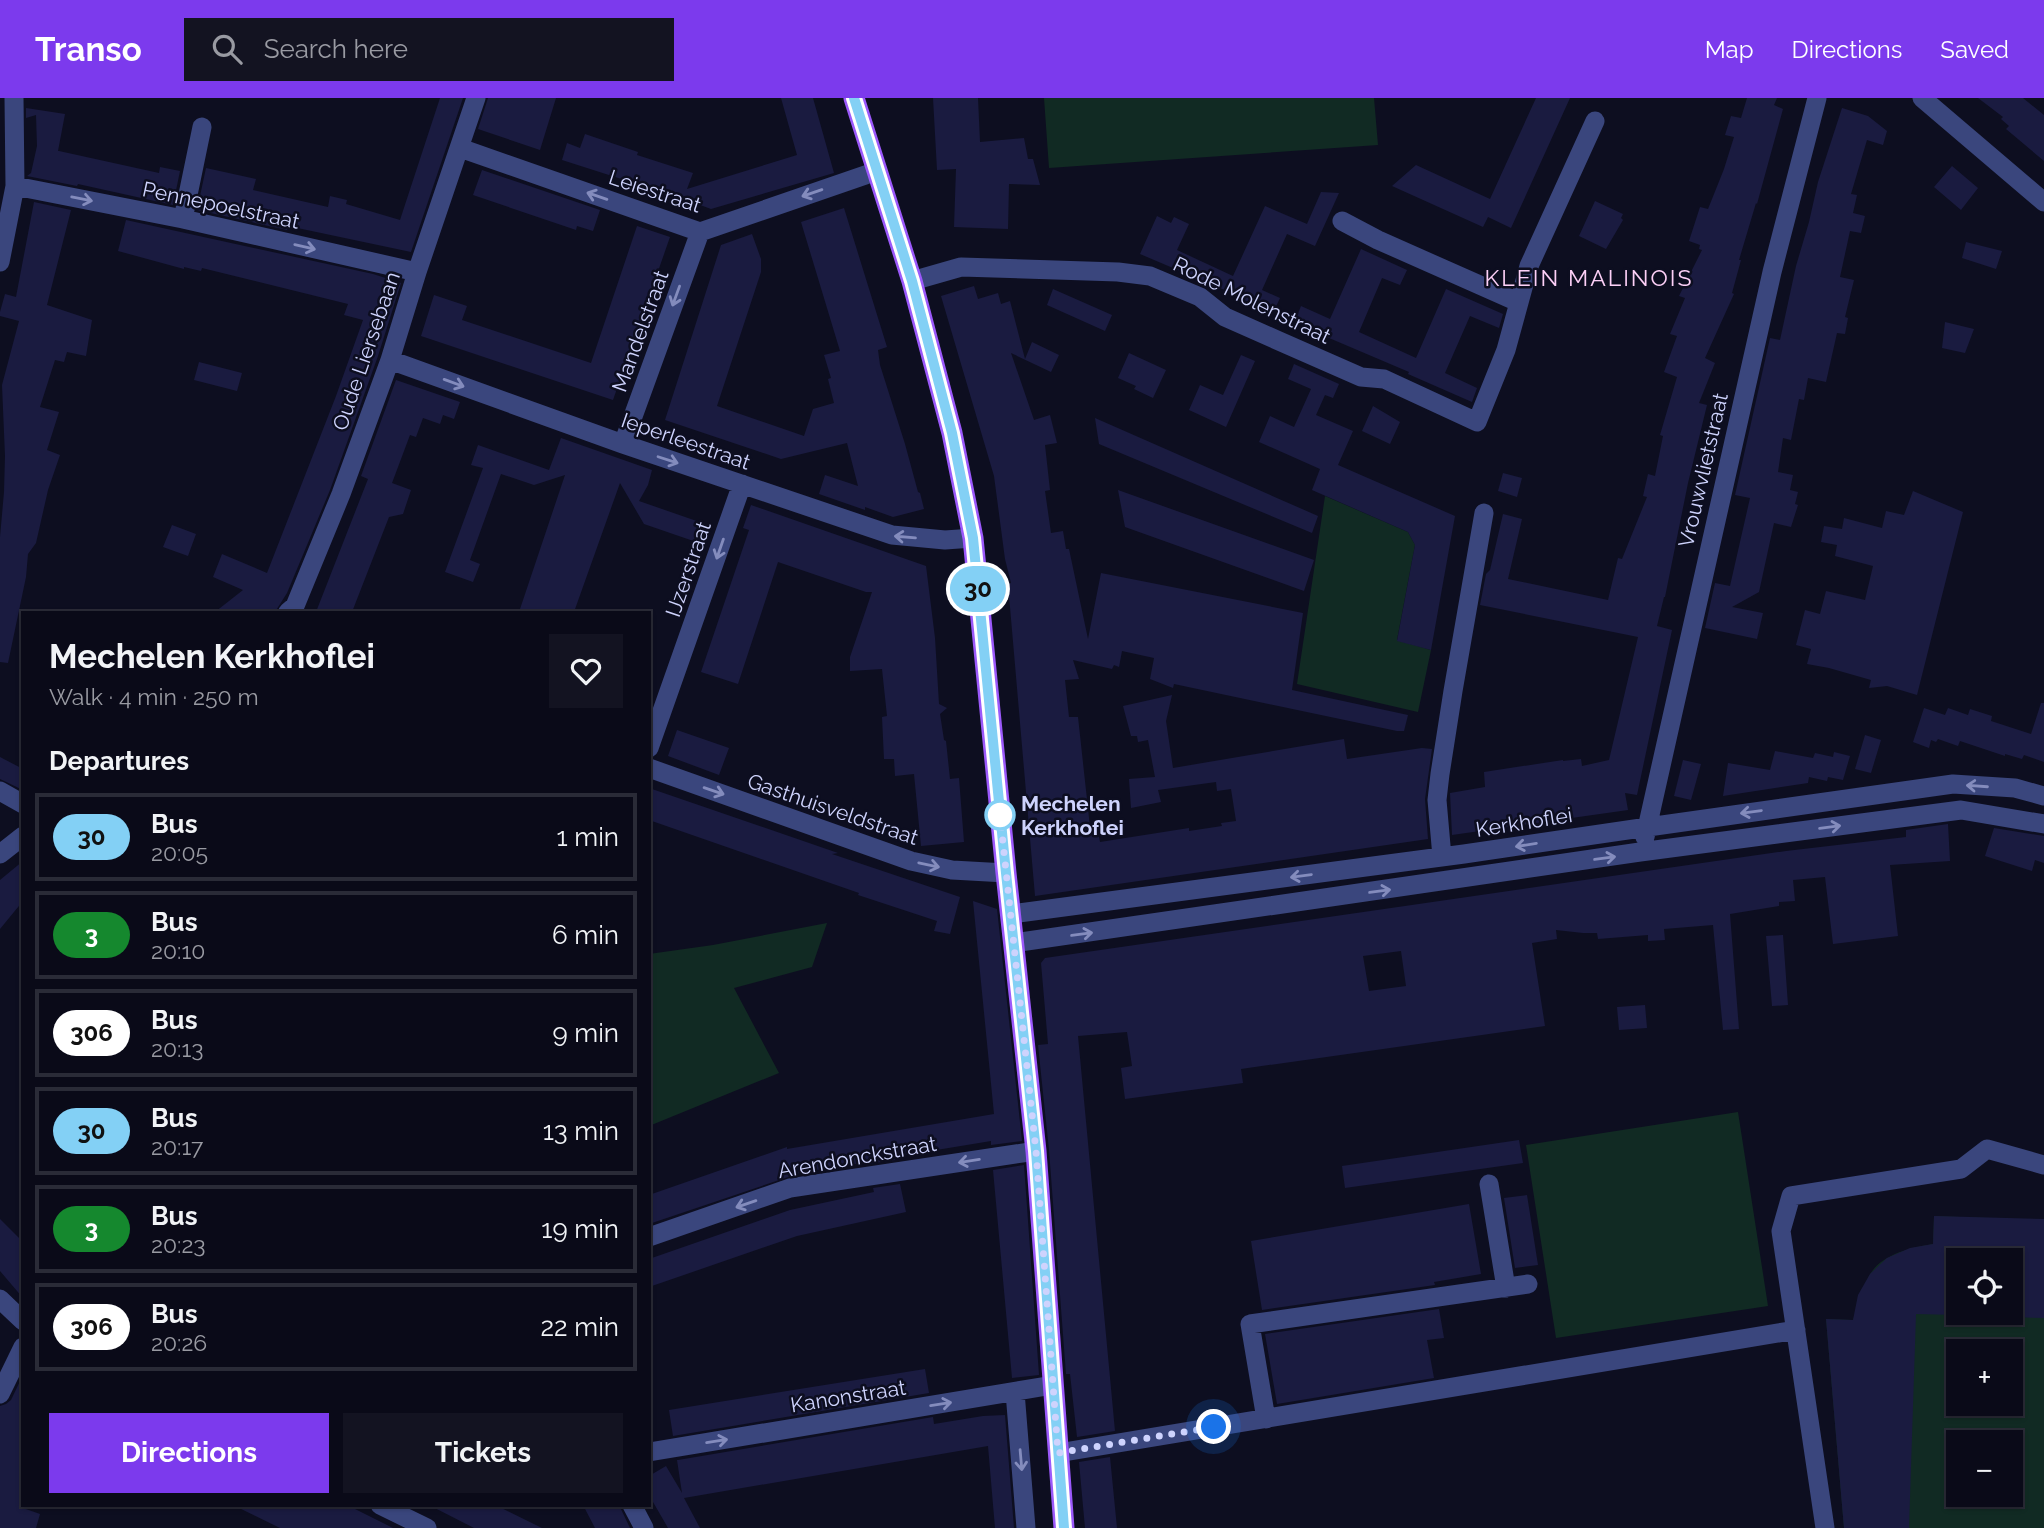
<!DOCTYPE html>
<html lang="en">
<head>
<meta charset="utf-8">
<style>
  body { margin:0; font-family:Raleway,sans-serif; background:#131321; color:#f1f3f6; height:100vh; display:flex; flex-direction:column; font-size:26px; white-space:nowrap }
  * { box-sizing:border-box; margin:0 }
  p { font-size:23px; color:#999aa2 }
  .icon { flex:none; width:38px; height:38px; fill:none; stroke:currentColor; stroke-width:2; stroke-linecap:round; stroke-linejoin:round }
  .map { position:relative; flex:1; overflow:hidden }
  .sheet { position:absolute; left:21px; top:513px; width:630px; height:896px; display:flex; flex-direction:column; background:#0a0a18; border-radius:0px; box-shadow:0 2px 5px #0004,0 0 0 2px #2a2b37 }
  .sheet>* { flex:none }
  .badge { padding:0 14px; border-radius:23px; font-size:24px; line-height:46px }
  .fabs { position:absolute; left:1946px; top:1150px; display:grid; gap:14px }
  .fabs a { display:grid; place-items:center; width:77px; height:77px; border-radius:0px; background:#0a0a18; box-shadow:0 2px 5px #0004,0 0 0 2px #2a2b37; font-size:35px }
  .you { position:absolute; width:35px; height:35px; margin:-18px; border:5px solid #fff; border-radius:50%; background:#1a73e8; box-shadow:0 0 0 10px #1a73e833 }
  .map>.badge { position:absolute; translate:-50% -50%; box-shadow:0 0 0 4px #fff }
  h2 { padding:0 28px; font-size:26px; line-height:63px }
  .round { display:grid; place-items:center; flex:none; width:74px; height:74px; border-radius:0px; background:#131321 }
  .head { display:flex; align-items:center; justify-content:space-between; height:119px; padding:0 28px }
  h1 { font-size:33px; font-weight:700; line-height:52px }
  .button { display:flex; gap:14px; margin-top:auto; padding:14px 28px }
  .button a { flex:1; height:80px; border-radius:0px; background:#7c3aed; color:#fff; font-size:28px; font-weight:700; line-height:80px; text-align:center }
  .button a+a { background:#131321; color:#f1f3f6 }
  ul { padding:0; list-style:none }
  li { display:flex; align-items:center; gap:21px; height:88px; margin:0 14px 10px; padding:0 14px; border:4px solid #2a2b37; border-radius:0px }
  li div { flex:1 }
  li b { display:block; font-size:26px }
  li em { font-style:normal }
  li .badge { min-width:77px; font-weight:700; text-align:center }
  header { display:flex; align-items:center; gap:42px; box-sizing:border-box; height:98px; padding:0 35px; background:#7c3aed; color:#fff }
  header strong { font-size:33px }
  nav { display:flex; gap:38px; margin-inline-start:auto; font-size:24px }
  .search { width:490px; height:63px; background:#131321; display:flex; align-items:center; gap:18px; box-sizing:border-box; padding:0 24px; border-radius:0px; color:#999aa2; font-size:26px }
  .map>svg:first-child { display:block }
  .green { fill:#112a23; fill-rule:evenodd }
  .building { fill:#1a1b40; fill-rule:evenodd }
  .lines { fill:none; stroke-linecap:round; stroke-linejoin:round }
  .minor { stroke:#3a467d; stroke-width:19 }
  .major { stroke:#9b59fa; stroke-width:21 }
  .oneway { stroke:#848cbd }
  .line-casing { stroke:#fff; stroke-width:16 }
  .line { stroke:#83d0f5; stroke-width:10 }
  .walk { stroke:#ced3fd; stroke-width:7; stroke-dasharray:0 12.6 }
  .stop-dot { fill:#fff; stroke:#83d0f5; stroke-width:3.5 }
  .labels { text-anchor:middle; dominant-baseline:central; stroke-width:5; stroke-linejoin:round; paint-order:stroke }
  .street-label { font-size:21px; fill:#ced3fd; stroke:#0d0e20 }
  .stop-label { font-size:21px; font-weight:bold; fill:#ced3fd; stroke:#0d0e20; text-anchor:start }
  .neighbourhood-label { font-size:23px; letter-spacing:2px; fill:#fdd0f7; stroke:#0d0e20 }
</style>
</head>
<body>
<header>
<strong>Transo</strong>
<div class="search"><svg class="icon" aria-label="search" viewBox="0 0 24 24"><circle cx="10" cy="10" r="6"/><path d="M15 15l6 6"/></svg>Search here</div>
<nav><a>Map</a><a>Directions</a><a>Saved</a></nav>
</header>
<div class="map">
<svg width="2044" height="1430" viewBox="0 0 2044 1430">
  <rect width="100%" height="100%" fill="#0d0e20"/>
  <path class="green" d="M1044,0H1374L1378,47L1049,70Z
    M1325,398L1408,434L1415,447L1397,542L1431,552L1418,614L1297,586Z
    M827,825L812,869L734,890L779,975L649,1028V856L713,847Z
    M1738,1014L1768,1208L1556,1240L1526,1047Z
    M1934,1118L2044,1122V1430H1844L1826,1221L1853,1222C1858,1208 1862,1192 1869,1178C1881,1156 1910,1150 1933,1146ZM1958,1162H2011V1214H1958ZM1958,1253H2011V1306H1958ZM1958,1344H2011V1396H1958Z"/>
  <path class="building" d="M440,0H463L411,154L288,128L287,132L197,112L206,70L256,81L253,92L328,109L330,98L347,102L346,106L400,122Z
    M488,0H556L540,52L478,31Z
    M781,0H813L834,75L711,111L684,101L562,62L567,45L580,50L585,36L638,54L637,57L693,75L687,91L797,57Z
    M933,0H978L980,44L1024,40L1028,61H1033L1040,87L1009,86L1008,131L954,129L956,71L937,72Z
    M1536,0H1570L1511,130L1488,119L1483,129L1392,88L1416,67L1490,101Z
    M1747,0H1777L1774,7L1783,11L1757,106L1756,105L1739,162H1741L1732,195L1734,196L1705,260L1715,265L1699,305L1707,307L1688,385L1665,499H1664L1657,528L1672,532L1637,697L1625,695L1628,712L1452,737L1450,695L1485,689L1484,674L1563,662V663L1581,661L1582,668L1609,662L1638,539L1480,507L1486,476L1490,472L1503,416L1522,421L1508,481L1608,502L1618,460L1622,461L1647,399L1643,398L1648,376L1655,378L1663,338L1660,337L1677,279L1664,274L1677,238L1670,236L1685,200L1679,198L1702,152L1699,151L1700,147L1689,143L1700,109L1708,111L1724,71L1734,39L1725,37L1731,18L1741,20Z
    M1978,0H2023L2044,17V63L2006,31L2009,28L2001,21L2003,19Z
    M26,10L65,16L58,53H59L159,75L160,69L180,73L173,107L78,86L77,88L27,78L31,75L37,48L36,17L26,20Z
    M1842,10L1868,18L1887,33L1883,47L1867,42L1851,96L1857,97L1853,115L1865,118L1861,135L1850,133L1840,179L1854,182L1845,219L1848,220L1845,236L1837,235L1826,284L1808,280L1804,302L1799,301L1791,342L1783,340L1778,374L1793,377L1790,392L1798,394L1795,406L1798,407L1791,429L1774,425L1759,494L1732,509L1763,515L1757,541L1705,530L1715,485L1730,488L1750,400L1735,397L1770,240L1780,242L1796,168L1809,124L1818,84Z
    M1952,68L1978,90L1961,112L1934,89Z
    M482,72L600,112L593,133L577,128L576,132L473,97Z
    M1321,94L1339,95L1315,148L1287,136L1262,192L1280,200L1273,215L1226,194L1227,193L1140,156L1157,118L1171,125L1174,119L1189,126L1177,152L1233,178L1265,108L1307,126Z
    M1595,103L1623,116L1621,120L1623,122L1606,151L1579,138Z
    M34,104L71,112L47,207L92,222L86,258L67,254L64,264L55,262L40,309L59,314L47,352L60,357L48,392L36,445L28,456L26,479L8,565L0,564V439L4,394L5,358L2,287L19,223L0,218V214L5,196L16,199Z
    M844,110L887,249L878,252L880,267L905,346L918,394L920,395L924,411L893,419L865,409V412L819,396L825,377L858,388L847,345L781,361L665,322L721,147L752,136L761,161V174L717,308L804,338L813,311L834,305L828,281L831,280L824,257L840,253L801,124Z
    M126,122L373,176L401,185L378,258L330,392L287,495L275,514H215L243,492L213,479L222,456L267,475L336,298L363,222L344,217L348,206L202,170L201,173L184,169V171L118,153Z
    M637,128L670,139L613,302L421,238L434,197L467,208L462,222L591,265Z
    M1966,144L2002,153L1996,171L1962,160Z
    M1361,151L1407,172L1400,187L1382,180L1359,234L1416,260L1446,191L1503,216L1499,230L1470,218L1445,275L1477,290L1472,304L1408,276L1409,274L1322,237L1323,235L1295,223L1301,208L1330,221Z
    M974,188L978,201L998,195L1001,206L1010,203L1025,261L1032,244L1059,257L1051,274L1011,255L1034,322L1050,317L1057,345L1045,347L1050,392L1045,393L1051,435L1063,433L1066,451H1069L1088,541L1101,475L1303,515L1292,592L1408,617L1404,633H1397L1174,586L1173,590L1150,581L1154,560L1122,553L1119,569L1114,567L1112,571L1073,562L1079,581L1065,582L1069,619H1078L1090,729H1097L1100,744L1189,730V733L1222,728L1221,725L1236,723L1231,691L1217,693L1216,684L1158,692L1161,704L1131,710L1129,681L1155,679L1148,642L1138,644L1137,638H1131L1123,608L1172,597L1166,623L1173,670L1344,641L1347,661L1422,650L1432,651L1425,701L1428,741L1035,798L1008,486L1011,485L1005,461L994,378L941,198Z
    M1053,191L1112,217L1105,233L1047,207Z
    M1945,224L1974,231L1965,255L1942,250Z
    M1129,255L1166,272L1153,300L1134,291L1136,288L1118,280Z
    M1241,257L1255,263L1226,329L1189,312L1200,287L1223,297Z
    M199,264L242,275L237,293L194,282Z
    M1294,266L1339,286L1333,300L1325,297L1316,317L1353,333L1338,367L1455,418L1431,552L1397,543L1415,447L1408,434L1312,392L1320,371L1259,344L1270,318L1294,329L1311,291L1288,281Z
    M396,282L460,304L454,321L443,317L440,326L423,320L416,339L410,337L392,385L411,392L403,416L389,419L352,514H316L368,381L361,378Z
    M1373,308L1400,324L1390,346L1362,333Z
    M1095,320L1318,418L1312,435L1099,346Z
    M561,340L652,372L648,387L639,403L711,428L705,447L644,426L620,385L574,514H519L565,377L534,387L501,376L470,462L480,466L473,484L445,474L483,370L471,367L478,347L549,372Z
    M1503,375L1522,380L1517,399L1498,393Z
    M1118,392L1314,462L1304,493L1125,429Z
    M1913,393L1963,414L1917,597L1887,588L1869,590L1871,582L1829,570L1807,566L1811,551L1796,547L1805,512L1820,516L1826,493L1865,502L1873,468L1835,458L1837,447L1821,444L1824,428L1842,431L1844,420L1882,430L1886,413L1904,417Z
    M751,407L926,468L935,540L939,606L947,610L940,616L944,642L946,643L950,681L959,680L964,744L921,748L914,676L895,678L894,661H884L882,619L887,618L882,571L850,573V559L872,494H866L778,464L738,586L701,574L749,432L743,430Z
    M172,427L196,436L188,458L163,449Z
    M2041,605H2044V664L2024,657L2022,661L2005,656V658L1960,643L1958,648L1938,641L1936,644L1931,642L1929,650L1913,644L1924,610L1945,617L1948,610L1968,617L1970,611L1992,618L1991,623L2031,636Z
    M677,632L729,650L719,677L668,658Z
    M1865,637L1881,642L1871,675L1855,671Z
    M1775,653L1813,660L1815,655L1833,659L1834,654L1850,658L1843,682L1828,679L1827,683L1809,679L1808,685L1723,698L1728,665L1770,672Z
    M0,659L23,671V692L0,681Z
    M1683,662L1701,666L1691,702L1674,698Z
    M649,690L838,755L832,756L960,799L950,836L934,833L937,823L858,797L859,795L649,722Z
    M1948,726L1950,763L1890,767L1898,838L1833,846L1825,779L1793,782L1795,803L1779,804V808L1730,816L1739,931L1723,932L1713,827L1664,831L1665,842L1648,843V837L1598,841L1597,835H1583L1556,832L1557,841L1532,845L1545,928L1241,971L1243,985L1125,1001L1121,970L1132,968L1127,934L1078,938L1115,1333L1077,1339L1070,1276H1066L1049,1052L1038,947L1048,946L1041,865L1045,860L1786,753L1906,739V732ZM1401,853L1406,888L1369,893L1363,858Z
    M1994,730L2044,738V765L2035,762L2032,773L1985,758Z
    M23,763V803L0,831V782Z
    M973,803L997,811L1022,1043L991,1047V1043L894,1059L895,1062L868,1066V1064L803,1074L649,1126V1097L787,1049V1051L994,1016Z
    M1783,837L1788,907L1772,908L1766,838Z
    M1645,907L1647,930L1619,932L1617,909Z
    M1519,1042L1523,1065L1345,1090L1342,1068Z
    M1024,1067L1039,1277L1012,1280L993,1072Z
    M900,1086L906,1114L797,1138L649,1189V1161L790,1112L874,1094L873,1090Z
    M1527,1097L1538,1167L1515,1170L1504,1100Z
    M1469,1106L1481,1176L1434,1184L1435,1187L1262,1212L1251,1143Z
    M1934,1118L2044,1121V1220L2011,1219V1162H1958V1217L1916,1216L1909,1430H1844L1826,1221L1853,1222L1858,1197L1870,1176L1887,1160L1910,1150L1933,1146Z
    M0,1121L23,1144V1200L0,1173Z
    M1439,1211L1444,1240L1427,1242L1434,1280L1277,1306L1265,1236Z
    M925,1271L929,1295L673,1338L669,1312Z
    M23,1277V1410L40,1416L36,1430H0V1308L6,1306L11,1302Z
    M1005,1317L1014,1430H995L988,1348L684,1400L700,1430H668L649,1397V1378L666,1368L682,1395L677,1362H678L933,1319L934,1326L983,1318Z
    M1110,1359L1117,1430H1085L1079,1364Z
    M233,1407H347L393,1430H280Z
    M429,1407H495L542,1430H474Z
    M583,1407H619L630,1430H595Z"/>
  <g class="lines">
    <path class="minor" d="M1922,0L2044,104
      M460,50L700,134L877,73
      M15,88L183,121L417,174
      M183,121L202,29
      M1342,123L1378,142L1518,204
      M0,164L15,88L14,0
      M912,183L961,169L1118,174L1150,178L1200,199L1225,219L1279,243L1361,279L1384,281L1477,324L1506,252L1529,168L1595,23
      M390,262L623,346L892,437L945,442L973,440
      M623,346L700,134
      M288,514L295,508L341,396L390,262L417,174L476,0
      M649,650L742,386
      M649,670L911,763L952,772L1006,775
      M0,693L23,706
      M1645,739L1772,174L1817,0
      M0,756L23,738
      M1442,759L1437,702L1440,676L1453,593L1484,415
      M1011,816L1464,756L1648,729L1953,686L2015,690L2044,698
      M1014,845L1640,754L1961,712L2044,726
      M1489,1086L1506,1190
      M649,1139L790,1090L1036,1053
      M0,1201L23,1223
      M1015,1294L1026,1430
      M0,1296L23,1249
      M1266,1321L1250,1226L1528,1186
      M649,1354L1053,1287
      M1058,1355L1796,1232
      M380,1407L427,1430
      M632,1407L644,1430
      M1825,1430L1781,1133L1791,1098L1961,1071L1987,1051L2044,1067"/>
    <path class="major" d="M854,0L912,183L952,335L973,440L1006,775L1036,1053L1064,1430"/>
  </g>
  <defs><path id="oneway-shaft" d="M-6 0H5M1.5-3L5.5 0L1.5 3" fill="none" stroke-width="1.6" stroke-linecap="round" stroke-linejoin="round" transform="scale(1.75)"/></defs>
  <g class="oneway">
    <use href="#oneway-shaft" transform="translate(812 95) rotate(161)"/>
    <use href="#oneway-shaft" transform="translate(597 98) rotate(-161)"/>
    <use href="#oneway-shaft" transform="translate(82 101) rotate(11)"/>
    <use href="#oneway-shaft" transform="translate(305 149) rotate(13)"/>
    <use href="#oneway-shaft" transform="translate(676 198) rotate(110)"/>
    <use href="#oneway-shaft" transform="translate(454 285) rotate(20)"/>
    <use href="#oneway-shaft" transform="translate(668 362) rotate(18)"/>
    <use href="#oneway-shaft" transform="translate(905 439) rotate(-175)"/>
    <use href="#oneway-shaft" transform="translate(720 451) rotate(109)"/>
    <use href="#oneway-shaft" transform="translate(1977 688) rotate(-176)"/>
    <use href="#oneway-shaft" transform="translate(714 693) rotate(19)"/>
    <use href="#oneway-shaft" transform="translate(1751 714) rotate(172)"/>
    <use href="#oneway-shaft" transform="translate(1830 729) rotate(-7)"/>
    <use href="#oneway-shaft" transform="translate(1526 747) rotate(171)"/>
    <use href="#oneway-shaft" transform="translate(1605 760) rotate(-8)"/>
    <use href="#oneway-shaft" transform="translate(929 767) rotate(12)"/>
    <use href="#oneway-shaft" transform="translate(1301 778) rotate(172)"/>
    <use href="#oneway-shaft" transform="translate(1380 793) rotate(-8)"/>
    <use href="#oneway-shaft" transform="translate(1082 836) rotate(-8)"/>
    <use href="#oneway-shaft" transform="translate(969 1063) rotate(171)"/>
    <use href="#oneway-shaft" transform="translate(746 1106) rotate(161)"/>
    <use href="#oneway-shaft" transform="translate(941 1306) rotate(-9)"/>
    <use href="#oneway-shaft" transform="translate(717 1343) rotate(-9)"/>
    <use href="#oneway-shaft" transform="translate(1021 1362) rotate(85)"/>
  </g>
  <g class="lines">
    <g class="line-casing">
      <path id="line" d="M854,0L912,183L952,335L973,440L1006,775L1036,1053L1064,1430"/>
    </g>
    <use href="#line" class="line"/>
    <path class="walk" d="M1000,717L1036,1053L1058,1355L1214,1329"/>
  </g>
  <circle class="stop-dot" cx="1000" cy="717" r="14"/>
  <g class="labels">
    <g class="street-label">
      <text transform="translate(655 93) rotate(18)">Leiestraat</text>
      <text transform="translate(221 107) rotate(12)">Pennepoelstraat</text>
      <text transform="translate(1252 202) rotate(26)">Rode Molenstraat</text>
      <text transform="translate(640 233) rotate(-70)">Mandelstraat</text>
      <text transform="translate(366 253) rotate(-71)">Oude Liersebaan</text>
      <text transform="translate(686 343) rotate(19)">Ieperleestraat</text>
      <text transform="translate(1703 372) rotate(-77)">Vrouwvlietstraat</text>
      <text transform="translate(688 471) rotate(-71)">IJzerstraat</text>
      <text transform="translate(833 711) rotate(19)">Gasthuisveldstraat</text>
      <text transform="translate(1524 724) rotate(-9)">Kerkhoflei</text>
      <text transform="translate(857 1059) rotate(-10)">Arendonckstraat</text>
      <text transform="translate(848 1298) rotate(-9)">Kanonstraat</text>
    </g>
    <g class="stop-label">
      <text x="1021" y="705">Mechelen<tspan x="1021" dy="24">Kerkhoflei</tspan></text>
    </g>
    <g class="neighbourhood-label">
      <text x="1589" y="179">KLEIN MALINOIS</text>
    </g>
  </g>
</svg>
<div class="fabs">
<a><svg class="icon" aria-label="locate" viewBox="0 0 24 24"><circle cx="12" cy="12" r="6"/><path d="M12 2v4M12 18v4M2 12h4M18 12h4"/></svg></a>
<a>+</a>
<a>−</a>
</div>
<div class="you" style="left:1214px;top:1329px"></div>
<b class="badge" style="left:978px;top:491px;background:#83d0f5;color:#111">30</b>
<section class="sheet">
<div class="head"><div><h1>Mechelen Kerkhoflei</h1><p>Walk · 4 min · 250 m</p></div><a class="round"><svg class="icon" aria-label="heart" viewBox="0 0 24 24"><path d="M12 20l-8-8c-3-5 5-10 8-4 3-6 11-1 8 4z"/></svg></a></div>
<h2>Departures</h2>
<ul>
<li><span class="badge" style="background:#83d0f5;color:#111">30</span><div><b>Bus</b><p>20:05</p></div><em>1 min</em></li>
<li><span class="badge" style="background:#15882e;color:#fff">3</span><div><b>Bus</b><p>20:10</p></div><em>6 min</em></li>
<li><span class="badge" style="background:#fff;color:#111">306</span><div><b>Bus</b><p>20:13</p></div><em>9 min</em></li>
<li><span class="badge" style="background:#83d0f5;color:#111">30</span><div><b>Bus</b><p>20:17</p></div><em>13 min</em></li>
<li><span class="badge" style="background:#15882e;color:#fff">3</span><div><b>Bus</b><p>20:23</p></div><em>19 min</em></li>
<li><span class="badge" style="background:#fff;color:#111">306</span><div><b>Bus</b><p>20:26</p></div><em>22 min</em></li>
</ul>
<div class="button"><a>Directions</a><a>Tickets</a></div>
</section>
</div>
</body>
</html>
